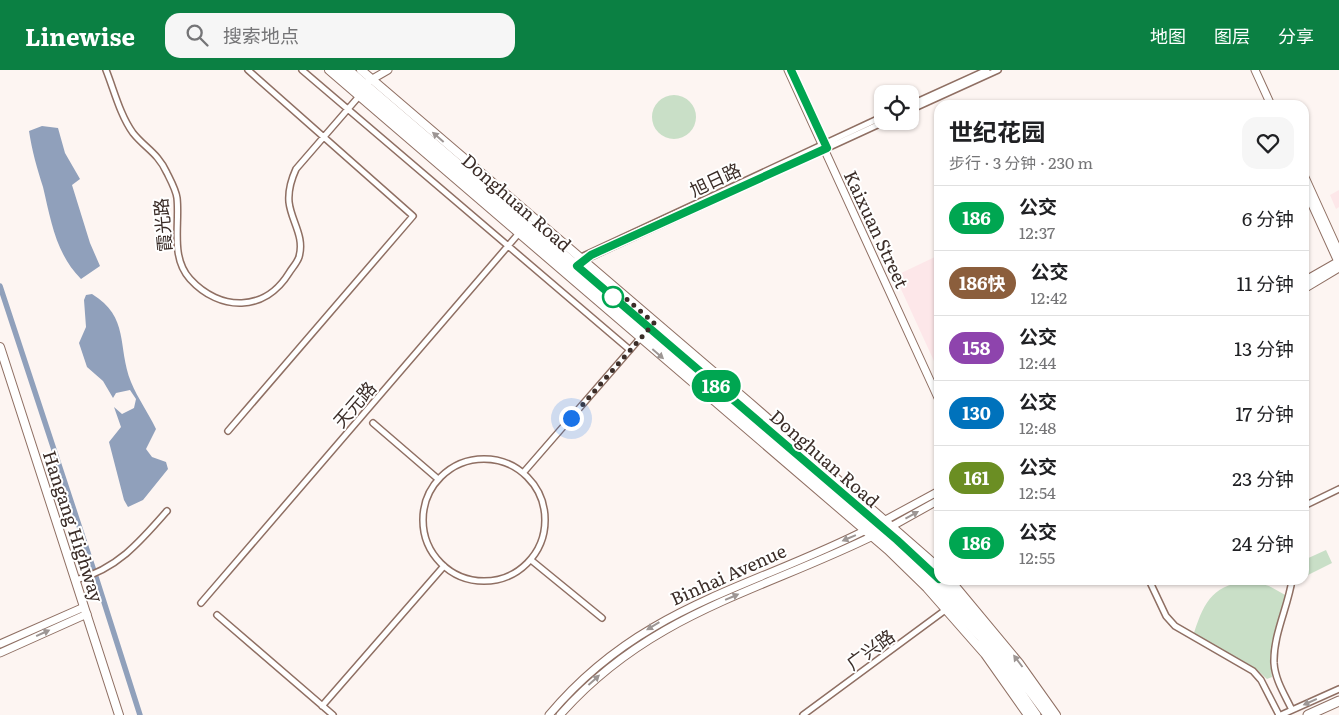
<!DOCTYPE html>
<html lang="zh">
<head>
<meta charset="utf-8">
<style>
  body { margin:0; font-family:Literata,"Noto Sans SC",serif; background:#f6f6f6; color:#202124; height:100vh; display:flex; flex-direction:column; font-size:19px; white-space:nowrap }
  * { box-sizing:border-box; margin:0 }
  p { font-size:16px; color:#757577 }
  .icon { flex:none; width:28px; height:28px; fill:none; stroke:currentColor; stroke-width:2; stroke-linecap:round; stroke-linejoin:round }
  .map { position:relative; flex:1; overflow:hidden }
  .drawer { position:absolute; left:934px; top:30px; width:375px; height:485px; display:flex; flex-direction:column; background:#fff; border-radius:15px; box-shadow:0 1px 4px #0004 }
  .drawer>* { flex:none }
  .badge { padding:0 10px; border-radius:16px; font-size:18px; line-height:32px }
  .controls { position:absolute; left:874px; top:15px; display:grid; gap:10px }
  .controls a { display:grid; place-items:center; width:45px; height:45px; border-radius:10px; background:#fff; box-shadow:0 1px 4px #0004; font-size:25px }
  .you { position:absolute; width:25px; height:25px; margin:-12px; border:4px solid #fff; border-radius:50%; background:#1a73e8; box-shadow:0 0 0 8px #1a73e833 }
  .map>.badge { position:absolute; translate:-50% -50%; box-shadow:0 0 0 2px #fff }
  .round { display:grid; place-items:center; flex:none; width:52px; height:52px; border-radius:15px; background:#f6f6f6 }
  .overview { display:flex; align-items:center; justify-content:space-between; height:85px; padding:0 15px }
  h1 { font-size:24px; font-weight:700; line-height:38px }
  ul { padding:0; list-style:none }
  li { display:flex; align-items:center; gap:15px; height:65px; padding:0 15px; border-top:1px solid #e0e0e0 }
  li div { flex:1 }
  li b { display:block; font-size:19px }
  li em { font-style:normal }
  li .badge { min-width:55px; font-weight:700; text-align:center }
  header { display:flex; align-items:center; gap:30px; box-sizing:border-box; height:70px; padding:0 25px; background:#0b8043; color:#fff }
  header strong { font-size:24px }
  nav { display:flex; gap:28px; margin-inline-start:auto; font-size:18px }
  .search { width:350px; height:45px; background:#f6f6f6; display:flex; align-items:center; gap:12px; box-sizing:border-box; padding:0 18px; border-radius:15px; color:#757577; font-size:19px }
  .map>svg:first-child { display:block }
  .education { fill:#fde7e9 }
  .green { fill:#c9dfc7 }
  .water { fill:#90a0bb }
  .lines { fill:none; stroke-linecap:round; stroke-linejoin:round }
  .canal { stroke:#90a0bb; stroke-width:5.5 }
  .street-casing { stroke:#8f6f63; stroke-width:8 }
  .secondary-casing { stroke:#8f6f63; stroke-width:9 }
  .primary-casing { stroke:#8f6f63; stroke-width:10 }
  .highway-casing { stroke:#8f6f63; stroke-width:11 }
  .street { stroke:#fff; stroke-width:5 }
  .secondary { stroke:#fff; stroke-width:7 }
  .primary { stroke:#fff; stroke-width:8 }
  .highway { stroke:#fff; stroke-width:9 }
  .oneway { fill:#9d9694 }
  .line-casing { stroke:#fff; stroke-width:11 }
  .line { stroke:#00a651; stroke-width:8 }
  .walk { stroke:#3b2d28; stroke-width:5; stroke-dasharray:0 9 }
  .stop-dot { fill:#fff; stroke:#00a651; stroke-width:2.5 }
  .labels { text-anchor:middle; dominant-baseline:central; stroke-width:4; stroke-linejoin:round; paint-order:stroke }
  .street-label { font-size:18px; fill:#3b2d28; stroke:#fff }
</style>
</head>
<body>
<header>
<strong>Linewise</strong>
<div class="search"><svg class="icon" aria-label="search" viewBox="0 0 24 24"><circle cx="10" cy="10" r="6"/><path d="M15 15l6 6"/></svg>搜索地点</div>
<nav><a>地图</a><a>图层</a><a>分享</a></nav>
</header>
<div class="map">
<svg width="1339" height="645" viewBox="0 0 1339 645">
  <rect width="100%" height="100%" fill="#fdf5f2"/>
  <path class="education" d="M1339,120V137L1336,139L1330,125Z
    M939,185V302L895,206Z"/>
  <path class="green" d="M652 47a22 22 0 1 1 44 0a22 22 0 1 1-44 0Z
    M1326,480L1332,493L1304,507V490Z
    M1252,511L1269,516L1287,526L1273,577L1270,590L1272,607L1267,609L1256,599L1194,563C1205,529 1214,514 1252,511Z"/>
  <path class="water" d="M42,56L58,58L65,83L80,109L72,115L90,173L100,196L81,209C56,184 51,151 43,117C37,98 32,81 29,61Z
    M92,224C130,247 117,277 131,312C138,329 148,342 156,359L146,379L152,387L166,392L168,399L143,430L128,437L124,430L109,372L121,357L114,337L122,344L134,338L136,329L130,320L116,323L113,328L103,311L87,297L79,273L86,257L84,230L86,225Z"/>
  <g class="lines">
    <path class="canal" d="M0,216L94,501
      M96,507L140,645"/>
    <g class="street-casing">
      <path id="street" d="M106,0C114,20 120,45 133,63C145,78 158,83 167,103C171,111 176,120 177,128C180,154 170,187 190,209C220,242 265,242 289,203C292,198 297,193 299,187C305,166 291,151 289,132C288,120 291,110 296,99L361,24
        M302,0L630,280
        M910,35L987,0
        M910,40L998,0
        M577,189L882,47
        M582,191L886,51
        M373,353L438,409
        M228,361L413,146L248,0
        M423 450a61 61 0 1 1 122 0a61 61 0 1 1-122 0Z
        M523,403L642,266
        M1304,436L1339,419
        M531,490L602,548
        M76,510C117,499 140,472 167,441
        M1149,510L1166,546L1175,556L1253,601L1261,610L1279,645
        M201,533L520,162
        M217,545L333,645
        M322,636L444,496
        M1292,640C1285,625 1275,610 1274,593C1273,565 1288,537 1292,510
        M803,645L948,538
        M1281,645L1339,619"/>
    </g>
    <g class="secondary-casing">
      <path id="secondary" d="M788,0L939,330
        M1255,0L1271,35
        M369,11L388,0
        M1304,105L1339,182
        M1304,117L1339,194
        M1304,211L1339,191
        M1304,219L1339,198
        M880,453L939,421
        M887,459L939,430
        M0,574L84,537
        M0,583L87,544
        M549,645C640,536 750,519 868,459
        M560,645C650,543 759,522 875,465"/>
    </g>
    <g class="primary-casing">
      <path id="primary" d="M329,0L888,480L927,518L985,584L1028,645
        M361,0L750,333L939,498
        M0,277L119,645
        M950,510L1019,593L1056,645"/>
    </g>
    <g class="highway-casing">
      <path id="highway" d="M338,0L920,501L981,567L1036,645
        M348,0L897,470L939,509
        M940,510L987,563L1048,645
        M1308,645L1339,631"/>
    </g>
    <use href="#street" class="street"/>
    <use href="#secondary" class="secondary"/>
    <use href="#primary" class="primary"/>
    <use href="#highway" class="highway"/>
  </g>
  <defs><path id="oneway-solid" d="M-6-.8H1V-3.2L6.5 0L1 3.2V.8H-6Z" transform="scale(1.25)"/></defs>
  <g class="oneway">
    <use href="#oneway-solid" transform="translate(438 67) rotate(-139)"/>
    <use href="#oneway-solid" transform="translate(658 284) rotate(41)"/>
    <use href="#oneway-solid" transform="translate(912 445) rotate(-29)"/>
    <use href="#oneway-solid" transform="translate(849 468) rotate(157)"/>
    <use href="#oneway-solid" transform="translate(732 527) rotate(-23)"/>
    <use href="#oneway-solid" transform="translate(653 556) rotate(149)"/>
    <use href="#oneway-solid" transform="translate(43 563) rotate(-24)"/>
    <use href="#oneway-solid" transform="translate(1018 591) rotate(-127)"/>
    <use href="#oneway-solid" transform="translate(594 610) rotate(-42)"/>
    <use href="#oneway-solid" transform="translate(1310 632) rotate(156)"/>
  </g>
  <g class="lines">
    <g class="line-casing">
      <path id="line" d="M791,0L827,78L591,185L577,196L897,470L939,509"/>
    </g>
    <use href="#line" class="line"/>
    <path class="walk" d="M571,348L654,253L614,218L613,227"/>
  </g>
  <circle class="stop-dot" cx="613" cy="227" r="10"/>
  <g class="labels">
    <g class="street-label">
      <text transform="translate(715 109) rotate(-25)">旭日路</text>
      <text transform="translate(517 132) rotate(41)">Donghuan Road</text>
      <text transform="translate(162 155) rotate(-95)">霞光路</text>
      <text transform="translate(877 159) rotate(65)">Kaixuan Street</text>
      <text transform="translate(354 334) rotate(-49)">天元路</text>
      <text transform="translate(825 388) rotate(41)">Donghuan Road</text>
      <text transform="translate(74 456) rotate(72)">Hangang Highway</text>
      <text transform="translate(728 504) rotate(-24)">Binhai Avenue</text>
      <text transform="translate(870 579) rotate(-36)">广兴路</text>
    </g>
  </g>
</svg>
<div class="controls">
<a><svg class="icon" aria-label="locate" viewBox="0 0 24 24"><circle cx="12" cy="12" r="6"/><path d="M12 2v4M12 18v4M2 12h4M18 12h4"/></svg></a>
</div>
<div class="you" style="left:571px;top:348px"></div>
<b class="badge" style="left:716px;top:316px;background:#00a651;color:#fff">186</b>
<section class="drawer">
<div class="overview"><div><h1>世纪花园</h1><p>步行 · 3 分钟 · 230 m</p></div><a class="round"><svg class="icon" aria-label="heart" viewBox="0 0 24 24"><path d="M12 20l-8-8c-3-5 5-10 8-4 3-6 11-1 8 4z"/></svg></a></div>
<ul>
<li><span class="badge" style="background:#00a651;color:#fff">186</span><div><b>公交</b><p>12:37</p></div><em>6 分钟</em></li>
<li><span class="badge" style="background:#8b5e3c;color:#fff">186快</span><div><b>公交</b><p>12:42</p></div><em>11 分钟</em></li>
<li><span class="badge" style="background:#8e44ad;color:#fff">158</span><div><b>公交</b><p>12:44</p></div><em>13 分钟</em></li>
<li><span class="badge" style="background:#0072bc;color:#fff">130</span><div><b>公交</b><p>12:48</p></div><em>17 分钟</em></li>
<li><span class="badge" style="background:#6b8e23;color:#fff">161</span><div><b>公交</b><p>12:54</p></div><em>23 分钟</em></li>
<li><span class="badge" style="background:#00a651;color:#fff">186</span><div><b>公交</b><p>12:55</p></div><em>24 分钟</em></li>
</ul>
</section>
</div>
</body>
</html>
